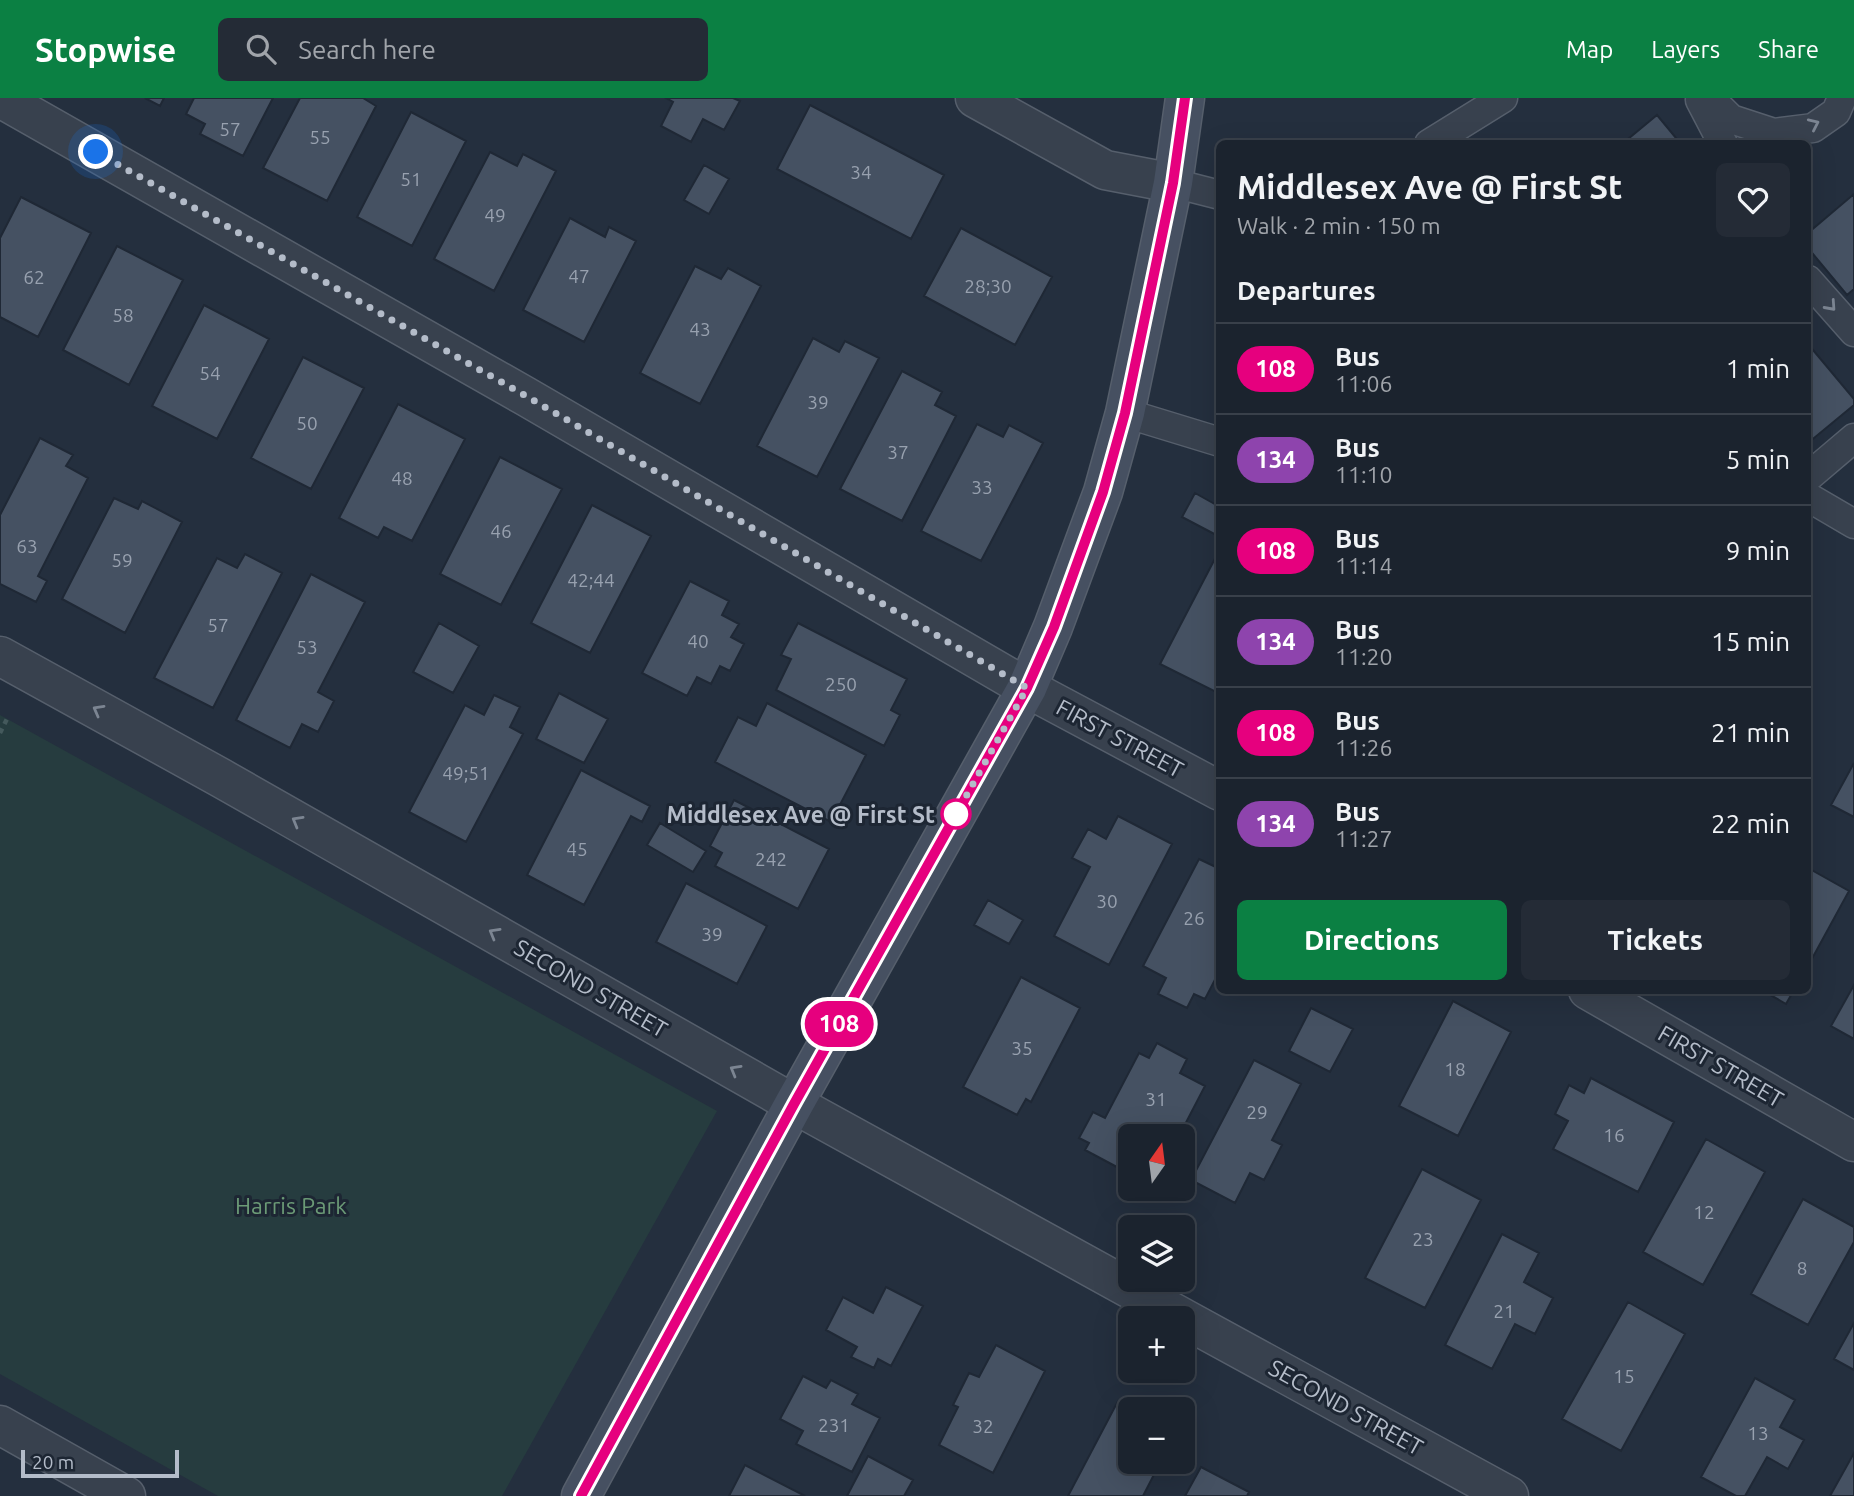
<!DOCTYPE html>
<html lang="en">
<head>
<meta charset="utf-8">
<style>
  body { margin:0; font-family:Ubuntu,sans-serif; background:#242b36; color:#f1f3f6; height:100vh; display:flex; flex-direction:column; font-size:26px; white-space:nowrap }
  * { box-sizing:border-box; margin:0 }
  p { font-size:23px; color:#a0a4aa }
  .icon { flex:none; width:38px; height:38px; fill:none; stroke:currentColor; stroke-width:2; stroke-linecap:round; stroke-linejoin:round }
  .map { position:relative; flex:1; overflow:hidden }
  .sheet { position:absolute; left:1216px; top:42px; width:595px; height:854px; display:flex; flex-direction:column; background:#1b232e; border-radius:10px; box-shadow:0 7px 28px #0002,0 0 0 2px #39404a }
  .sheet>* { flex:none }
  .badge { padding:0 14px; border-radius:23px; font-size:24px; line-height:46px }
  .needle { width:46px; rotate:14deg }
  .tools { position:absolute; left:1118px; top:1026px; display:grid; gap:14px }
  .tools a { display:grid; place-items:center; width:77px; height:77px; border-radius:10px; background:#1b232e; box-shadow:0 7px 28px #0002,0 0 0 2px #39404a; font-size:35px }
  .scale { position:absolute; left:21px; bottom:18px; width:158px; box-sizing:border-box; padding-left:7px; border:4px solid #b4bcc9; border-top:0; font-size:19px; line-height:24px; white-space:nowrap; color:#b4bcc9; -webkit-text-stroke:5px #1d2633; paint-order:stroke }
  .you { position:absolute; width:35px; height:35px; margin:-18px; border:5px solid #fff; border-radius:50%; background:#1a73e8; box-shadow:0 0 0 10px #1a73e833 }
  .map>.badge { position:absolute; translate:-50% -50%; box-shadow:0 0 0 4px #fff }
  h2 { padding:0 21px; font-size:26px; line-height:63px }
  .round { display:grid; place-items:center; flex:none; width:74px; height:74px; border-radius:10px; background:#242b36 }
  .headline { display:flex; align-items:center; justify-content:space-between; height:119px; padding:0 21px }
  h1 { font-size:33px; font-weight:600; line-height:52px }
  .button { display:flex; gap:14px; margin-top:auto; padding:14px 21px }
  .button a { flex:1; height:80px; border-radius:10px; background:#0b8043; color:#fff; font-size:28px; font-weight:600; line-height:80px; text-align:center }
  .button a+a { background:#242b36; color:#f1f3f6 }
  ul { padding:0; list-style:none }
  li { display:flex; align-items:center; gap:21px; height:91px; padding:0 21px; border-top:2px solid #39404a }
  li div { flex:1 }
  li b { display:block; font-size:26px }
  li em { font-style:normal }
  li .badge { min-width:77px; font-weight:700; text-align:center }
  header { display:flex; align-items:center; gap:42px; box-sizing:border-box; height:98px; padding:0 35px; background:#0b8043; color:#fff }
  header strong { font-size:33px }
  nav { display:flex; gap:38px; margin-inline-start:auto; font-size:24px }
  .search { width:490px; height:63px; background:#242b36; display:flex; align-items:center; gap:18px; box-sizing:border-box; padding:0 24px; border-radius:10px; color:#a0a4aa; font-size:26px }
  .map>svg:first-child { display:block }
  .green { fill:#263c3f }
  .building { fill:#455162; stroke:#1f2835; stroke-width:2 }
  .lines { fill:none; stroke-linecap:round; stroke-linejoin:round }
  .lane-casing { stroke:#565f6c; stroke-width:31 }
  .street-casing { stroke:#565f6c; stroke-width:41 }
  .secondary-casing { stroke:#565f6c; stroke-width:41 }
  .path { stroke:#44595c; stroke-width:4.5; stroke-dasharray:5 5; stroke-linecap:butt }
  .lane { stroke:#38414e; stroke-width:28 }
  .street { stroke:#38414e; stroke-width:38 }
  .secondary { stroke:#465061; stroke-width:38 }
  .oneway { stroke:#7c8592 }
  .line-casing { stroke:#fff; stroke-width:16 }
  .line { stroke:#e6007e; stroke-width:10 }
  .walk { stroke:#b4bcc9; stroke-width:7; stroke-dasharray:0 12.6 }
  .stop-dot { fill:#fff; stroke:#e6007e; stroke-width:3.5 }
  .labels { text-anchor:middle; dominant-baseline:central; stroke-width:6; stroke-linejoin:round; paint-order:stroke }
  .number-label { font-size:19px; fill:#98a1af }
  .street-label { font-size:23px; fill:#b4bcc9; stroke:#1d2633 }
  .stop-label { font-size:23px; font-weight:bold; fill:#b4bcc9; stroke:#1d2633; text-anchor:end }
  .park-label { font-size:23px; fill:#6b9a76; stroke:#1d2633 }
</style>
</head>
<body>
<header>
<strong>Stopwise</strong>
<div class="search"><svg class="icon" aria-label="search" viewBox="0 0 24 24"><circle cx="10" cy="10" r="6"/><path d="M15 15l6 6"/></svg>Search here</div>
<nav><a>Map</a><a>Layers</a><a>Share</a></nav>
</header>
<div class="map">
<svg width="1854" height="1398" viewBox="0 0 1854 1398">
  <rect width="100%" height="100%" fill="#242f3e"/>
  <path class="green" d="M0,617L717,1013L502,1398H218L0,1276Z"/>
  <path class="building" d="M145,0H164L160,8Z
    M194,0H273L243,58L200,36L205,26L186,16Z
    M300,0H363L376,8L327,103L263,70Z
    M666,0H733L740,3L724,32L703,21L691,44L661,28L673,4Z
    M810,7L944,77L911,141L777,71Z
    M411,14L466,43L412,148L357,119Z
    M1657,17L1681,46H1622Z
    M490,54L517,68L523,56L556,73L494,193L434,161Z
    M704,67L729,81L709,116L684,102Z
    M1854,96V191L1847,197L1808,150V135Z
    M21,99L91,135L38,239L0,219V140Z
    M570,120L605,139L609,129L636,143L584,244L523,212Z
    M961,130L1052,179L1015,247L924,198Z
    M117,148L183,182L129,287L63,252Z
    M695,168L721,181L728,170L761,188L700,306L640,275Z
    M204,207L269,241L217,341L152,308Z
    M813,240L839,254L845,243L879,260L817,379L757,348Z
    M1808,246L1854,301V307L1808,345Z
    M303,259L364,290L311,391L251,360Z
    M902,273L942,294L935,307L956,318L902,423L840,391Z
    M398,306L465,341L412,443L384,429L378,440L339,420Z
    M977,326L1003,339L1009,327L1043,345L981,463L921,433Z
    M40,340L73,357L66,368L88,380L38,478L47,483L36,504L0,486V417Z
    M500,359L562,391L501,507L440,476Z
    M1195,395L1220,409V439L1182,419Z
    M114,400L138,411L142,403L182,424L125,535L62,501Z
    M592,407L651,438L590,555L531,525Z
    M1220,451V596L1160,566Z
    M245,456L282,475L213,610L154,580L217,460L237,470Z
    M311,476L365,504L318,594L334,603L318,634L302,626L290,650L236,622Z
    M690,483L729,503L722,517L739,526L731,539L744,546L730,573L720,568L711,586L697,579L687,598L642,575Z
    M439,525L479,548L453,595L413,574Z
    M798,525L907,581L891,612L900,617L884,648L776,592L791,561L781,557Z
    M559,595L608,621L584,665L536,641Z
    M494,597L520,609L510,629L523,636L466,744L409,714L465,607L484,617Z
    M767,605L866,657L831,724L715,664L738,619L756,628Z
    M1854,665V719L1831,707Z
    M581,672L650,708L642,724L631,718L584,807L527,777Z
    M734,702L829,751L798,811L715,768L722,755L710,748Z
    M1118,718L1172,746L1109,867L1054,838L1090,769L1072,760L1088,731L1106,741Z
    M660,725L706,753L693,774L647,747Z
    M1199,761L1220,771V872L1205,901L1194,896L1187,910L1158,896L1166,880L1143,868Z
    M1808,770L1849,793L1808,868Z
    M686,785L767,828L737,886L656,844Z
    M988,802L1023,822L1009,846L974,827Z
    M1021,879L1080,910L1031,1004L1026,1001L1017,1017L963,989Z
    M1854,887V941L1831,928Z
    M1762,892H1794L1786,906Z
    M1453,903L1511,934L1458,1038L1399,1008Z
    M1311,910L1353,931L1330,974L1289,953Z
    M1157,945L1187,961L1180,975L1205,988L1179,1038H1130V1076L1085,1052L1089,1045L1079,1040L1093,1014L1105,1020L1139,955L1149,960Z
    M1254,962L1301,986L1272,1042L1282,1047L1264,1082L1250,1075L1235,1105L1191,1082Z
    M1591,980L1674,1024L1638,1094L1553,1051L1568,1023L1555,1016L1569,987L1584,995Z
    M1706,1041L1765,1074L1703,1187L1643,1154Z
    M1422,1071L1481,1102L1425,1210L1365,1180Z
    M1803,1101L1854,1129V1144L1808,1227L1751,1196Z
    M1502,1136L1539,1155L1524,1184L1553,1200L1535,1236L1515,1226L1492,1271L1445,1247Z
    M886,1189L923,1208L891,1268L878,1261L874,1270L851,1259L857,1249L826,1232L843,1199L873,1215Z
    M1628,1204L1685,1236L1621,1353L1562,1321Z
    M1854,1225V1272L1834,1261Z
    M996,1247L1045,1273L993,1375L939,1347L958,1309L953,1307L969,1275L979,1279Z
    M803,1278L826,1290L831,1282L858,1296L852,1306L880,1320L852,1374L796,1346L803,1333L780,1321Z
    M1755,1280L1795,1302L1780,1329L1804,1342L1788,1371L1767,1359L1745,1398H1736L1701,1379Z
    M1118,1303L1133,1311H1130V1363H1161L1143,1398H1068Z
    M1854,1355V1398H1830Z
    M868,1358L913,1382L904,1398H847Z
    M745,1367L805,1398H729Z
    M1201,1369L1249,1394L1247,1398H1185Z"/>
  <g class="lines">
    <g class="lane-casing">
      <path id="lane" d="M1710,0L1731,21L1774,35L1813,30L1836,14L1842,0
        M1700,2L1723,46
        M1429,46L1503,0
        M1173,85L1220,97
        M1808,182L1854,234
        M1125,315L1220,344
        M1808,379L1854,340
        M1808,399L1854,426"/>
    </g>
    <g class="street-casing">
      <path id="street" d="M0,0L525,298L1027,590L1220,693
        M975,0L1105,72L1173,85
        M0,558L221,680L794,1006L1183,1220
        M1588,892L1854,1044
        M1183,1220L1509,1398
        M0,1327L126,1398"/>
    </g>
    <g class="secondary-casing">
      <path id="secondary" d="M581,1398L794,1006L1027,590L1053,529L1103,394L1125,315L1173,85L1185,0"/>
    </g>
    <path class="path" d="M0,635L7,621"/>
    <use href="#lane" class="lane"/>
    <use href="#street" class="street"/>
    <use href="#secondary" class="secondary"/>
  </g>
  <defs><path id="oneway-chevron" d="M-2-3.5L2.5 0L-2 3.5" fill="none" stroke-width="1.6" stroke-linecap="round" stroke-linejoin="round" transform="scale(1.75)"/></defs>
  <g class="oneway">
    <use href="#oneway-chevron" transform="translate(1814 26) rotate(-25)"/>
    <use href="#oneway-chevron" transform="translate(1831 208) rotate(48)"/>
    <use href="#oneway-chevron" transform="translate(98 612) rotate(-151)"/>
    <use href="#oneway-chevron" transform="translate(297 723) rotate(-150)"/>
    <use href="#oneway-chevron" transform="translate(494 835) rotate(-150)"/>
    <use href="#oneway-chevron" transform="translate(735 972) rotate(-150)"/>
  </g>
  <g class="lines">
    <g class="line-casing">
      <path id="line" d="M581,1398L794,1006L1027,590L1054,529L1103,394L1125,315L1173,85L1185,0"/>
    </g>
    <use href="#line" class="line"/>
    <path class="walk" d="M96,54L526,298L1027,590L956,716"/>
  </g>
  <circle class="stop-dot" cx="956" cy="716" r="14"/>
  <g class="labels">
    <g class="number-label">
      <text x="230" y="31">57</text>
      <text x="320" y="39">55</text>
      <text x="861" y="74">34</text>
      <text x="411" y="81">51</text>
      <text x="495" y="117">49</text>
      <text x="579" y="178">47</text>
      <text x="34" y="179">62</text>
      <text x="988" y="188">28;30</text>
      <text x="123" y="217">58</text>
      <text x="700" y="231">43</text>
      <text x="210" y="275">54</text>
      <text x="818" y="304">39</text>
      <text x="307" y="325">50</text>
      <text x="898" y="354">37</text>
      <text x="402" y="380">48</text>
      <text x="982" y="389">33</text>
      <text x="501" y="433">46</text>
      <text x="27" y="448">63</text>
      <text x="122" y="462">59</text>
      <text x="591" y="482">42;44</text>
      <text x="218" y="527">57</text>
      <text x="698" y="543">40</text>
      <text x="307" y="549">53</text>
      <text x="841" y="586">250</text>
      <text x="466" y="675">49;51</text>
      <text x="577" y="751">45</text>
      <text x="771" y="761">242</text>
      <text x="1107" y="803">30</text>
      <text x="1194" y="820">26</text>
      <text x="712" y="836">39</text>
      <text x="1022" y="950">35</text>
      <text x="1455" y="971">18</text>
      <text x="1156" y="1001">31</text>
      <text x="1257" y="1014">29</text>
      <text x="1614" y="1037">16</text>
      <text x="1704" y="1114">12</text>
      <text x="1423" y="1141">23</text>
      <text x="1802" y="1170">8</text>
      <text x="1504" y="1213">21</text>
      <text x="1624" y="1278">15</text>
      <text x="834" y="1327">231</text>
      <text x="983" y="1328">32</text>
      <text x="1758" y="1335">13</text>
    </g>
    <g class="street-label">
      <text transform="translate(1120 640) rotate(28)">FIRST STREET</text>
      <text transform="translate(591 890) rotate(30)">SECOND STREET</text>
      <text transform="translate(1721 968) rotate(30)">FIRST STREET</text>
      <text transform="translate(1346 1309) rotate(29)">SECOND STREET</text>
    </g>
    <g class="stop-label">
      <text x="935" y="716">Middlesex Ave @ First St</text>
    </g>
    <g class="park-label">
      <text x="291" y="1107">Harris Park</text>
    </g>
  </g>
</svg>
<div class="tools">
<a><svg class="needle" viewBox="-14 -14 28 28"><path d="M0-13l5 13h-10z" fill="#e53935"/><path d="M0 13l5-13h-10z" fill="#a0a4aa"/></svg></a>
<a><svg class="icon" aria-label="layers" viewBox="0 0 24 24"><path d="M12 4l9 5-9 5-9-5zM3 14l9 5 9-5"/></svg></a>
<a>+</a>
<a>−</a>
</div>
<div class="scale">20 m</div>
<div class="you" style="left:96px;top:54px"></div>
<b class="badge" style="left:839px;top:926px;background:#e6007e;color:#fff">108</b>
<section class="sheet">
<div class="headline"><div><h1>Middlesex Ave @ First St</h1><p>Walk · 2 min · 150 m</p></div><a class="round"><svg class="icon" aria-label="heart" viewBox="0 0 24 24"><path d="M12 20l-8-8c-3-5 5-10 8-4 3-6 11-1 8 4z"/></svg></a></div>
<h2>Departures</h2>
<ul>
<li><span class="badge" style="background:#e6007e;color:#fff">108</span><div><b>Bus</b><p>11:06</p></div><em>1 min</em></li>
<li><span class="badge" style="background:#8e44ad;color:#fff">134</span><div><b>Bus</b><p>11:10</p></div><em>5 min</em></li>
<li><span class="badge" style="background:#e6007e;color:#fff">108</span><div><b>Bus</b><p>11:14</p></div><em>9 min</em></li>
<li><span class="badge" style="background:#8e44ad;color:#fff">134</span><div><b>Bus</b><p>11:20</p></div><em>15 min</em></li>
<li><span class="badge" style="background:#e6007e;color:#fff">108</span><div><b>Bus</b><p>11:26</p></div><em>21 min</em></li>
<li><span class="badge" style="background:#8e44ad;color:#fff">134</span><div><b>Bus</b><p>11:27</p></div><em>22 min</em></li>
</ul>
<div class="button"><a>Directions</a><a>Tickets</a></div>
</section>
</div>
</body>
</html>
